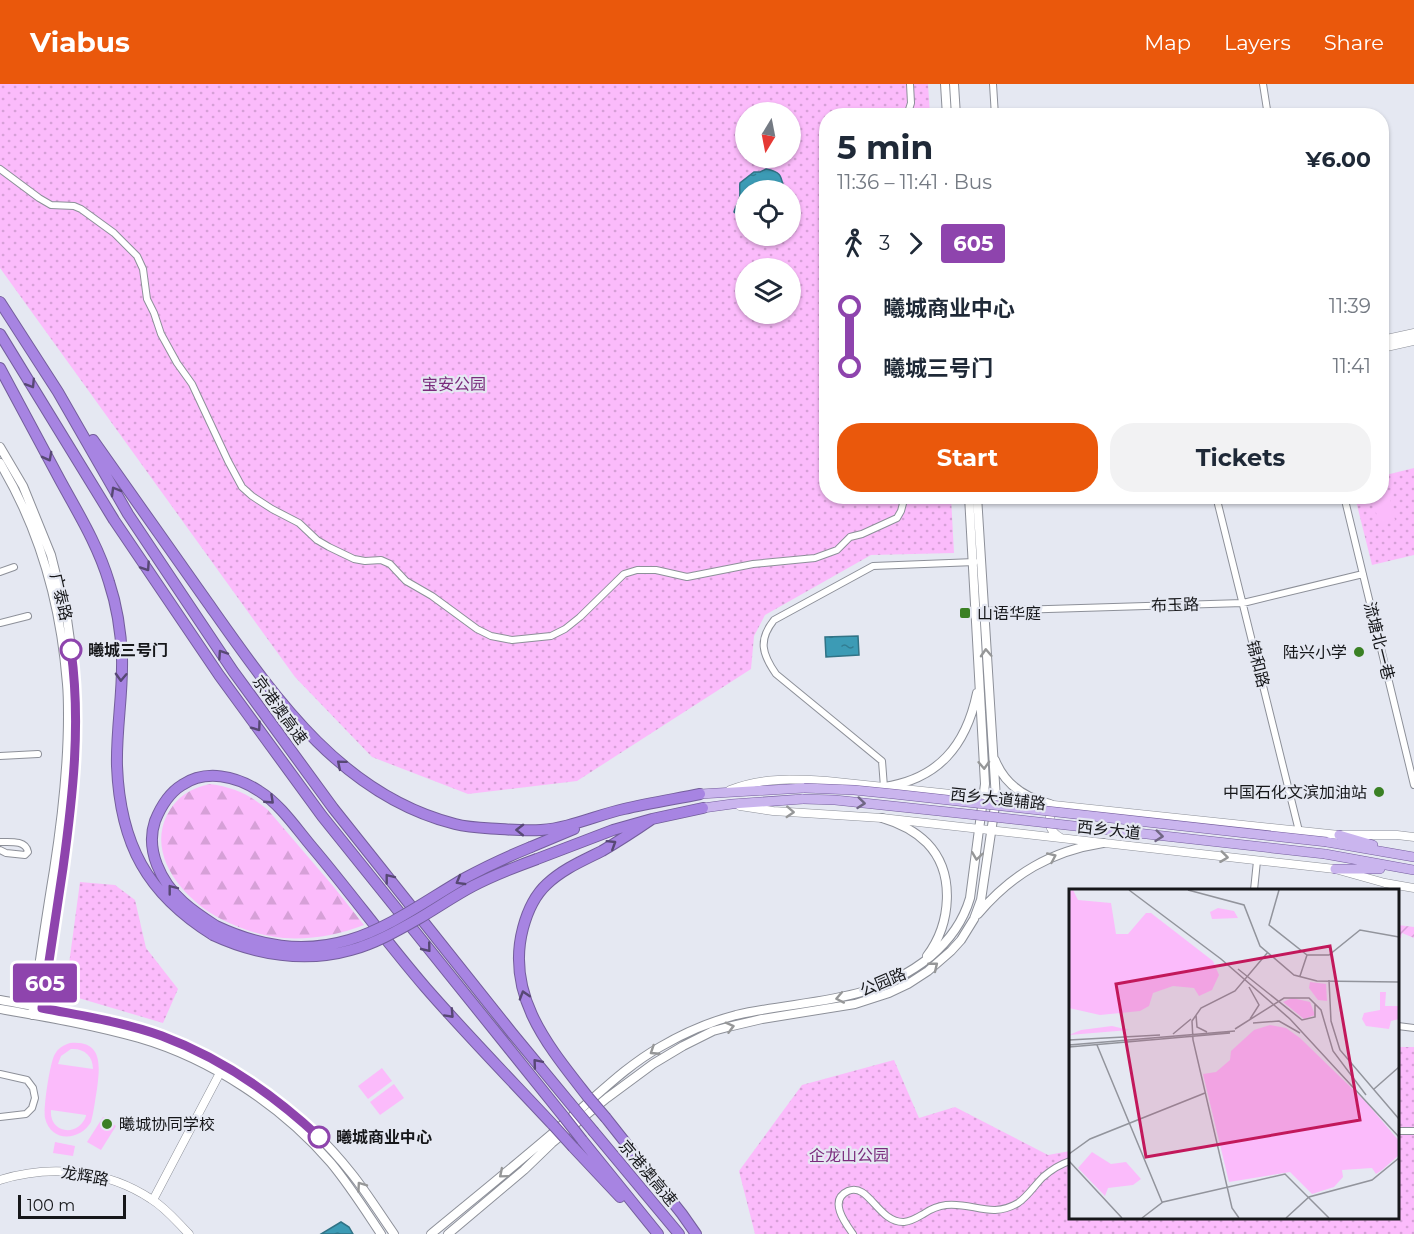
<!DOCTYPE html>
<html lang="en">
<head>
<meta charset="utf-8">
<style>
  body { margin:0; font-family:Montserrat,"Noto Sans SC",sans-serif; background:#f2f2f3; color:#1f2937; height:100vh; display:flex; flex-direction:column; font-size:22px; white-space:nowrap }
  * { box-sizing:border-box; margin:0 }
  p { font-size:20px; color:#747a83 }
  .icon { flex:none; width:33px; height:33px; fill:none; stroke:currentColor; stroke-width:2; stroke-linecap:round; stroke-linejoin:round }
  .map { position:relative; flex:1; overflow:hidden }
  .drawer { position:absolute; left:819px; top:24px; width:570px; height:396px; display:flex; flex-direction:column; background:#fff; border-radius:24px; box-shadow:0 2px 4px #0004 }
  .drawer>* { flex:none }
  .badge { padding:0 12px; border-radius:4px; font-size:21px; line-height:39px }
  .needle { width:39px; rotate:190deg }
  .controls { position:absolute; left:735px; top:18px; display:grid; gap:12px }
  .controls a { display:grid; place-items:center; width:66px; height:66px; border-radius:50%; background:#fff; box-shadow:0 2px 4px #0004; font-size:30px }
  .scale { position:absolute; left:18px; bottom:15px; width:108px; box-sizing:border-box; padding-left:6px; border:3px solid #16171a; border-top:0; font-size:16px; line-height:21px; white-space:nowrap; color:#16171a; -webkit-text-stroke:4px #e5e8f2; paint-order:stroke }
  .map>.badge { position:absolute; translate:-50% -50%; box-shadow:0 0 0 3px #fff }
  .legs { display:flex; align-items:center; gap:9px; height:66px; padding:0 18px; font-size:20px }
  .legs p { margin-inline-start:auto }
  .summary { display:flex; align-items:center; justify-content:space-between; height:102px; padding:0 18px }
  h1 { font-size:33px; font-weight:700; line-height:45px }
  .action { display:flex; gap:12px; margin-top:auto; padding:12px 18px }
  .action a { flex:1; height:69px; border-radius:24px; background:#ea580c; color:#fff; font-size:24px; font-weight:700; line-height:69px; text-align:center }
  .action a+a { background:#f2f2f3; color:#1f2937 }
  ul { padding:0 18px; list-style:none }
  li { display:flex; align-items:center; gap:21px; height:60px; font-size:22px }
  li i { display:grid; place-items:center; width:9px; height:100%; margin:0 8px; background:currentColor }
  li i::after { content:''; width:15px; height:15px; margin:-8px; border:4px solid; border-radius:50%; background:#fff }
  li p { margin-inline-start:auto }
  li:first-child i { background:linear-gradient(#0000 50%,currentColor 0) }
  li:last-child i { background:linear-gradient(currentColor 50%,#0000 0) }
  header { display:flex; align-items:center; gap:36px; box-sizing:border-box; height:84px; padding:0 30px; background:#ea580c; color:#fff }
  header strong { font-size:28px }
  nav { display:flex; gap:33px; margin-inline-start:auto; font-size:21px }
  .map>svg:first-child { display:block }
  .grass { fill:url(#grass-dots); fill-rule:evenodd }
  .forest { fill:url(#forest-firs) }
  .garden { fill:url(#garden-furrows) }
  .pitch { fill:#fbbbfb; fill-rule:evenodd }
  .water { fill:url(#water-ripples); stroke:#317386; stroke-width:1.5 }
  .lines { fill:none; stroke-linecap:round; stroke-linejoin:round }
  .minor-casing { stroke:#8d9099; stroke-width:8 }
  .tertiary-casing { stroke:#8d9099; stroke-width:9 }
  .secondary-casing { stroke:#8d9099; stroke-width:10 }
  .primary-casing { stroke:#745e9c; stroke-width:10 }
  .motorway-casing { stroke:#745e9c; stroke-width:12 }
  .minor { stroke:#fff; stroke-width:6 }
  .tertiary { stroke:#fff; stroke-width:8 }
  .secondary { stroke:#fff; stroke-width:8 }
  .primary { stroke:#cab5ee; stroke-width:9 }
  .motorway { stroke:#a784e2; stroke-width:10 }
  .primary-bridge-casing { stroke:#745e9c; stroke-width:10; stroke-linecap:butt }
  .motorway-bridge-casing { stroke:#745e9c; stroke-width:12; stroke-linecap:butt }
  .primary-bridge { stroke:#cab5ee; stroke-width:9 }
  .motorway-bridge { stroke:#a784e2; stroke-width:10 }
  .oneway { stroke:#574874 }
  .oneway2 { stroke:#969798 }
  .oneway3 { stroke:#706684 }
  .line-1-casing { stroke:#fff; stroke-width:14 }
  .line-1 { stroke:#8e44ad; stroke-width:9 }
  .poi-dot { fill:#3a8024; stroke:#e5e8f2; stroke-width:2 }
  .stop-1-dot { fill:#fff; stroke:#8e44ad; stroke-width:3 }
  .labels { text-anchor:middle; dominant-baseline:central; stroke-width:4.5; stroke-linejoin:round; paint-order:stroke }
  .park-label { font-size:16px; fill:#792b7c; stroke:#e5e8f2 }
  .street-label { font-size:16px; fill:#16171a; stroke:#e5e8f2 }
  .poi-label { font-size:16px; fill:#16171a; stroke:#e5e8f2; text-anchor:start }
  .stop-label { font-size:16px; font-weight:bold; fill:#16171a; stroke:#e5e8f2; text-anchor:start }
  .inset-road { fill:none; stroke:#92949c; stroke-width:1.5 }
  .view { fill:#c2185b; fill-opacity:0.15; stroke:#c2185b; stroke-width:3 }
  .inset-edge { fill:none; stroke:#16171a; stroke-width:3 }
</style>
</head>
<body>
<header>
<strong>Viabus</strong>
<nav><a>Map</a><a>Layers</a><a>Share</a></nav>
</header>
<div class="map">
<svg width="1414" height="1150" viewBox="0 0 1414 1150">
  <defs>
    <pattern id="grass-dots" width="8" height="8" patternUnits="userSpaceOnUse" patternTransform="scale(1.5)"><rect width="8" height="8" fill="#fbbbfb"/><path d="M2 2h.1M6 6h.1" fill="none" stroke="#d6a0d7" stroke-width="1.8" stroke-linecap="round"/></pattern>
    <pattern id="forest-firs" width="22" height="20" patternUnits="userSpaceOnUse" patternTransform="scale(1.5)"><rect width="22" height="20" fill="#fbbbfb"/><path d="M5 1l3.5 6h-7zM16 11l3.5 6h-7z" fill="#d6a0d7"/></pattern>
    <pattern id="garden-furrows" width="10" height="10" patternUnits="userSpaceOnUse" patternTransform="scale(1.5)"><rect width="10" height="10" fill="#fbbbfb"/><path d="M-1 1l2-2M0 10L10 0M9 11l2-2" fill="none" stroke="#d6a0d7"/></pattern>
    <pattern id="water-ripples" width="26" height="14" patternUnits="userSpaceOnUse" patternTransform="scale(1.5)"><rect width="26" height="14" fill="#3c9bb5"/><path d="M2 4q2-2 4 0t4 0M15 11q2-2 4 0t4 0" fill="none" stroke="#317d92"/></pattern>
  </defs>
  <rect width="100%" height="100%" fill="#e5e8f2"/>
  <path class="grass" d="M0,0H928L930,31L826,32V412L951,413L954,469L871,471L765,531L754,552L751,585L577,697L468,710L372,673L295,593L0,184ZM746,28H790V74H746ZM746,106H790V152H746ZM746,184H790V230H746Z
    M1414,384V471L1372,481L1355,413L1382,412V392Z
    M80,798L115,801L135,816L146,864L178,905L163,939L65,910Z
    M1398,963H1414V1150H755L739,1087L802,1001L894,976L919,1034L955,1023L1048,1071L1070,1067V1134H1398Z"/>
  <path class="forest" d="M210,700C233,703 251,711 268,726L333,802L364,841C338,851 311,856 283,854C262,852 240,845 221,835C186,817 146,773 167,731C176,713 191,704 210,700Z"/>
  <path class="garden" d="M1398,841L1414,843V854L1402,849L1401,854H1398Z"/>
  <path class="pitch" d="M1388,406L1395,436L1379,440L1372,413L1382,412V407Z
    M70,959C103,956 100,982 97,1005C95,1016 94,1027 91,1038C80,1057 51,1059 45,1034C43,1025 50,977 55,970C58,964 64,961 70,959ZM71,965C84,964 93,972 93,985L58,980L61,972ZM51,1026L86,1031V1032C78,1054 49,1049 51,1026Z
    M382,984L392,997L368,1015L358,1002Z
    M394,1000L404,1014L380,1031L370,1018Z
    M103,1033L116,1042L101,1066L87,1058Z
    M55,1058L75,1062L73,1072L53,1069Z"/>
  <path class="water" d="M766,85C782,88 781,92 784,106H746L745,136L742,135L743,131L740,130L738,131L734,128C735,123 738,120 739,116C741,111 739,104 740,99L754,88H760Z
    M858,552L859,571L826,573L825,553Z
    M341,1138L349,1143L353,1150H321Z"/>
  <g class="lines">
    <g class="minor-casing">
      <path id="minor" d="M993,0L995,32
        M1263,0L1268,32
        M907,32L911,19L910,0
        M0,85L39,114L51,121L74,122L81,125L114,149L137,172L143,185L147,215L154,229L161,250L177,279L192,300L228,377L242,403L252,412L272,425L299,439L317,456L329,463L354,475L365,477L381,476L390,480L406,497L432,512L477,545L491,552L512,556L551,552L565,545L580,533L624,490L637,486H656L687,493L753,480L815,474L837,466L850,453L862,450L897,434L901,427L905,412
        M1216,412L1299,747
        M1344,412L1414,701
        M0,488L14,483
        M984,527L1243,519L1363,490
        M0,539L28,532
        M0,672L38,670
        M884,703L882,677L776,590C762,570 758,556 774,536L873,482L975,478
        M0,758C10,758 26,756 28,768L25,771L6,769L0,766
        M1254,806L1257,777
        M1398,942L1414,944
        M0,990L27,996L33,1004L35,1014L32,1024L26,1030L0,1033
        M1398,1047H1414
        M853,1150C845,1139 828,1116 848,1107C869,1098 878,1139 904,1138C913,1137 918,1133 925,1129C931,1125 939,1122 946,1121C973,1118 991,1135 1018,1119C1028,1112 1034,1102 1043,1093C1051,1086 1061,1080 1070,1077"/>
    </g>
    <g class="tertiary-casing">
      <path id="tertiary" d="M1382,256L1414,249
        M1382,264L1414,257
        M730,706C762,693 794,695 827,697L1339,751H1397L1414,753
        M740,722L773,727L882,734L1335,785L1385,799L1414,804
        M1055,725C1045,736 1049,747 1061,754
        M0,1096C51,1080 107,1086 151,1115C166,1124 177,1138 189,1150
        M153,1116L222,985"/>
    </g>
    <g class="secondary-casing">
      <path id="secondary" d="M945,0L947,32
        M954,0L956,32
        M0,363L23,402L51,471L67,535L76,600V667L69,740L40,932
        M0,379C40,446 61,523 67,600C68,610 68,621 68,632C68,684 62,735 54,786C46,834 39,882 32,931
        M995,676C1005,701 1025,714 1050,720
        M884,703C938,695 966,662 977,609
        M882,734C899,739 914,746 927,759C956,789 951,840 927,872
        M978,830C1012,790 1051,767 1103,759
        M0,916C54,926 109,934 161,952C234,977 304,1029 352,1090C367,1109 380,1130 394,1150
        M0,925C46,933 93,941 139,954C211,975 282,1022 331,1079C350,1102 365,1126 381,1150
        M431,1150C477,1112 523,1075 568,1036C598,1011 626,982 660,963C684,949 709,938 736,931C806,915 870,921 930,873C949,857 963,838 970,814L985,700L969,412
        M448,1150L524,1086L552,1059L607,1014L653,980L683,962L713,947L728,943L762,935L855,920L889,909L908,900L928,887L951,867L961,856L974,835L981,816L996,715L977,412"/>
    </g>
    <g class="primary-casing">
      <path id="primary" d="M700,710L804,704
        M703,724L732,720L803,715
        M1339,751L1373,761
        M1327,758L1414,773
        M1325,770L1414,786
        M1335,785H1380"/>
    </g>
    <g class="motorway-casing">
      <path id="motorway" d="M0,218L58,308L128,430L233,587L333,724L512,949L574,1024
        M0,250L114,436L219,591L322,732L564,1033
        M0,284C20,321 40,359 60,396C78,429 98,461 109,498C117,522 121,548 122,574C123,610 116,646 117,682C120,760 147,810 213,851
        M93,356C131,410 170,465 208,519C273,611 340,711 455,740C470,744 485,744 500,745C514,746 528,747 541,746C570,744 597,731 624,725C649,719 675,715 700,710
        M531,763L574,745
        M537,775L613,746L652,735L703,724
        M216,842C205,835 193,827 183,818C161,798 145,766 155,737C161,722 169,709 182,701C206,685 236,692 259,707C280,720 296,744 312,763C351,809 387,859 426,904C467,951 511,996 553,1041
        M588,1013C549,963 505,912 523,844C527,829 535,811 547,800C563,785 582,777 602,767C619,757 636,746 652,735
        M606,1034L682,1130L696,1150
        M594,1048L679,1150
        M582,1056L658,1150
        M573,1063L620,1113"/>
    </g>
    <use href="#minor" class="minor"/>
    <use href="#tertiary" class="tertiary"/>
    <use href="#secondary" class="secondary"/>
    <use href="#primary" class="primary"/>
    <use href="#motorway" class="motorway"/>
    <g class="primary-bridge-casing">
      <path id="primary-bridge" d="M804,704L854,706L894,710L1327,758
        M803,715L835,716L967,730L1325,770"/>
    </g>
    <g class="motorway-bridge-casing">
      <path id="motorway-bridge" d="M216,842C259,862 302,870 349,856C388,845 430,814 465,794C487,782 509,772 531,763
        M213,851C256,871 305,879 351,866C374,860 397,847 418,835C437,824 454,812 473,802C494,791 515,783 537,775
        M588,1013L606,1034
        M574,1024L594,1048
        M564,1033L582,1056
        M553,1041L573,1063"/>
    </g>
    <use href="#primary-bridge" class="primary-bridge"/>
    <use href="#motorway-bridge" class="motorway-bridge"/>
  </g>
  <defs><path id="oneway-chevron" d="M-2-3.5L2.5 0L-2 3.5" fill="none" stroke-width="1.6" stroke-linecap="round" stroke-linejoin="round" transform="scale(1.5)"/></defs>
  <g class="oneway">
    <use href="#oneway-chevron" transform="translate(31 300) rotate(58)"/>
    <use href="#oneway-chevron" transform="translate(48 373) rotate(62)"/>
    <use href="#oneway-chevron" transform="translate(115 407) rotate(-120)"/>
    <use href="#oneway-chevron" transform="translate(146 483) rotate(56)"/>
    <use href="#oneway-chevron" transform="translate(222 570) rotate(-124)"/>
    <use href="#oneway-chevron" transform="translate(121 593) rotate(92)"/>
    <use href="#oneway-chevron" transform="translate(257 643) rotate(54)"/>
    <use href="#oneway-chevron" transform="translate(341 680) rotate(-140)"/>
    <use href="#oneway-chevron" transform="translate(270 716) rotate(43)"/>
    <use href="#oneway-chevron" transform="translate(520 746) rotate(-179)"/>
    <use href="#oneway-chevron" transform="translate(612 760) rotate(-32)"/>
    <use href="#oneway-chevron" transform="translate(389 794) rotate(-128)"/>
    <use href="#oneway-chevron" transform="translate(460 797) rotate(150)"/>
    <use href="#oneway-chevron" transform="translate(172 805) rotate(-128)"/>
    <use href="#oneway-chevron" transform="translate(427 864) rotate(51)"/>
    <use href="#oneway-chevron" transform="translate(524 911) rotate(-107)"/>
    <use href="#oneway-chevron" transform="translate(450 930) rotate(47)"/>
    <use href="#oneway-chevron" transform="translate(537 979) rotate(-130)"/>
  </g>
  <g class="oneway2">
    <use href="#oneway-chevron" transform="translate(986 569) rotate(-93)"/>
    <use href="#oneway-chevron" transform="translate(984 681) rotate(87)"/>
    <use href="#oneway-chevron" transform="translate(790 728) rotate(3)"/>
    <use href="#oneway-chevron" transform="translate(977 772) rotate(98)"/>
    <use href="#oneway-chevron" transform="translate(1052 773) rotate(-24)"/>
    <use href="#oneway-chevron" transform="translate(1224 773) rotate(7)"/>
    <use href="#oneway-chevron" transform="translate(934 882) rotate(-39)"/>
    <use href="#oneway-chevron" transform="translate(840 914) rotate(169)"/>
    <use href="#oneway-chevron" transform="translate(730 943) rotate(-15)"/>
    <use href="#oneway-chevron" transform="translate(654 967) rotate(147)"/>
    <use href="#oneway-chevron" transform="translate(503 1090) rotate(140)"/>
    <use href="#oneway-chevron" transform="translate(361 1102) rotate(-125)"/>
  </g>
  <g class="oneway3">
    <use href="#oneway-chevron" transform="translate(861 719) rotate(6)"/>
    <use href="#oneway-chevron" transform="translate(1159 752) rotate(6)"/>
  </g>
  <g class="lines">
    <g class="line-1-casing">
      <path id="line-1" d="M71,566C81,639 73,711 63,784C56,830 49,877 42,924C82,932 124,938 162,952C221,974 273,1010 319,1053"/>
    </g>
    <use href="#line-1" class="line-1"/>
  </g>
  <g class="poi-dot">
    <rect x="959" y="523" width="12" height="12" rx="3"/>
    <circle cx="1359" cy="568" r="6"/>
    <circle cx="1379" cy="708" r="6"/>
    <circle cx="107" cy="1040" r="6"/>
  </g>
  <g class="stop-1-dot">
    <circle cx="71" cy="566" r="10"/>
    <circle cx="319" cy="1053" r="10"/>
  </g>
  <g class="labels">
    <g class="park-label">
      <text x="454" y="300">宝安公园</text>
      <text x="849" y="1071">企龙山公园</text>
    </g>
    <g class="street-label">
      <text transform="translate(61 513) rotate(77)">广泰路</text>
      <text transform="translate(1175 521) rotate(-2)">布玉路</text>
      <text transform="translate(1379 557) rotate(76)">流塘北一巷</text>
      <text transform="translate(1258 580) rotate(76)">锦和路</text>
      <text transform="translate(280 626) rotate(54)">京港澳高速</text>
      <text transform="translate(998 715) rotate(6)">西乡大道辅路</text>
      <text transform="translate(1109 746) rotate(6)">西乡大道</text>
      <text transform="translate(883 898) rotate(-23)">公园路</text>
      <text transform="translate(648 1089) rotate(50)">京港澳高速</text>
      <text transform="translate(85 1092) rotate(10)">龙辉路</text>
    </g>
    <g class="poi-label">
      <text x="977" y="529">山语华庭</text>
      <text x="1347" y="568" text-anchor="end">陆兴小学</text>
      <text x="1367" y="708" text-anchor="end">中国石化文滨加油站</text>
      <text x="119" y="1040">曦城协同学校</text>
    </g>
    <g class="stop-label">
      <text x="88" y="566">曦城三号门</text>
      <text x="336" y="1053">曦城商业中心</text>
    </g>
  </g>
  <g transform="translate(1069 805)">
    <rect width="330" height="330" fill="#e5e8f2"/>
    <path d="M4,1L9,11L42,14L47,45H59L77,24H82L144,72L150,86L143,101L130,107L125,99L104,97L84,104L80,117L71,122L31,126L0,119V2ZM241,93L257,95L258,112L249,111L240,99ZM311,103H317L316,117H330V130L322,132L320,140L297,137L293,130L295,124L311,121ZM201,136L217,139L231,149L297,213L330,252V266L313,281L307,285L303,279L273,281L274,288L265,298L243,305L221,283L160,293L134,185L147,183L161,171L162,162L185,141ZM23,263L42,275L57,273L72,290L64,296L39,299L36,307L9,279Z" fill="#fbbbfb"/>
    <path d="M223,109L241,113L246,126L235,130L214,113Z" fill="#fbbbfb"/>
    <path d="M149,19L165,22L169,29L143,30L141,23ZM43,137L60,141L0,146L12,141Z" fill="#fbbbfb"/>
    <path class="inset-road" d="M60,1L152,70L221,130L330,248M119,1L175,16L191,57L225,86L248,92L330,93M210,1L200,36L238,66H260L291,41L330,48M169,80L233,131L246,128V115M231,87L238,66M260,91L262,132L271,161L330,230M180,98L190,116L181,130M127,126L128,138L138,143M184,134L210,132L231,144M166,140L215,109H240L252,121L264,162L297,206M104,145L122,130M0,151L91,146M0,156L166,142M28,156L93,313M0,158L161,144M305,200L330,178M0,265L21,250L136,204M0,272L53,329M73,329L94,313L216,285L260,329M170,329L163,319L124,151L123,132L132,119L166,102L199,63M217,329L240,308L303,291L330,269"/>
    <path class="view" d="M261,57L291,231L77,268L47,95Z"/>
    <rect width="330" height="330" class="inset-edge"/>
  </g>
</svg>
<div class="controls">
<a><svg class="needle" viewBox="-14 -14 28 28"><path d="M0-13l5 13h-10z" fill="#e53935"/><path d="M0 13l5-13h-10z" fill="#747a83"/></svg></a>
<a><svg class="icon" aria-label="locate" viewBox="0 0 24 24"><circle cx="12" cy="12" r="6"/><path d="M12 2v4M12 18v4M2 12h4M18 12h4"/></svg></a>
<a><svg class="icon" aria-label="layers" viewBox="0 0 24 24"><path d="M12 4l9 5-9 5-9-5zM3 14l9 5 9-5"/></svg></a>
</div>
<div class="scale">100 m</div>
<b class="badge" style="left:45px;top:899px;background:#8e44ad;color:#fff">605</b>
<section class="drawer">
<div class="summary"><div><h1>5 min</h1><p>11:36 – 11:41 · Bus</p></div><b>¥6.00</b></div>
<div class="legs"><svg class="icon" aria-label="walk" viewBox="0 0 24 24"><circle cx="13" cy="4" r="2"/><path d="M13 8l-2 6 4 7M11 14l-3 7M7 12l3-4h3l4 4"/></svg>3<svg class="icon" aria-label="forward" viewBox="0 0 24 24"><path d="M9 5l7 7-7 7"/></svg><b class="badge" style="background:#8e44ad;color:#fff">605</b></div>
<ul>
<li><i style="color:#8e44ad"></i><b>曦城商业中心</b><p>11:39</p></li>
<li><i style="color:#8e44ad"></i><b>曦城三号门</b><p>11:41</p></li>
</ul>
<div class="action"><a>Start</a><a>Tickets</a></div>
</section>
</div>
</body>
</html>
